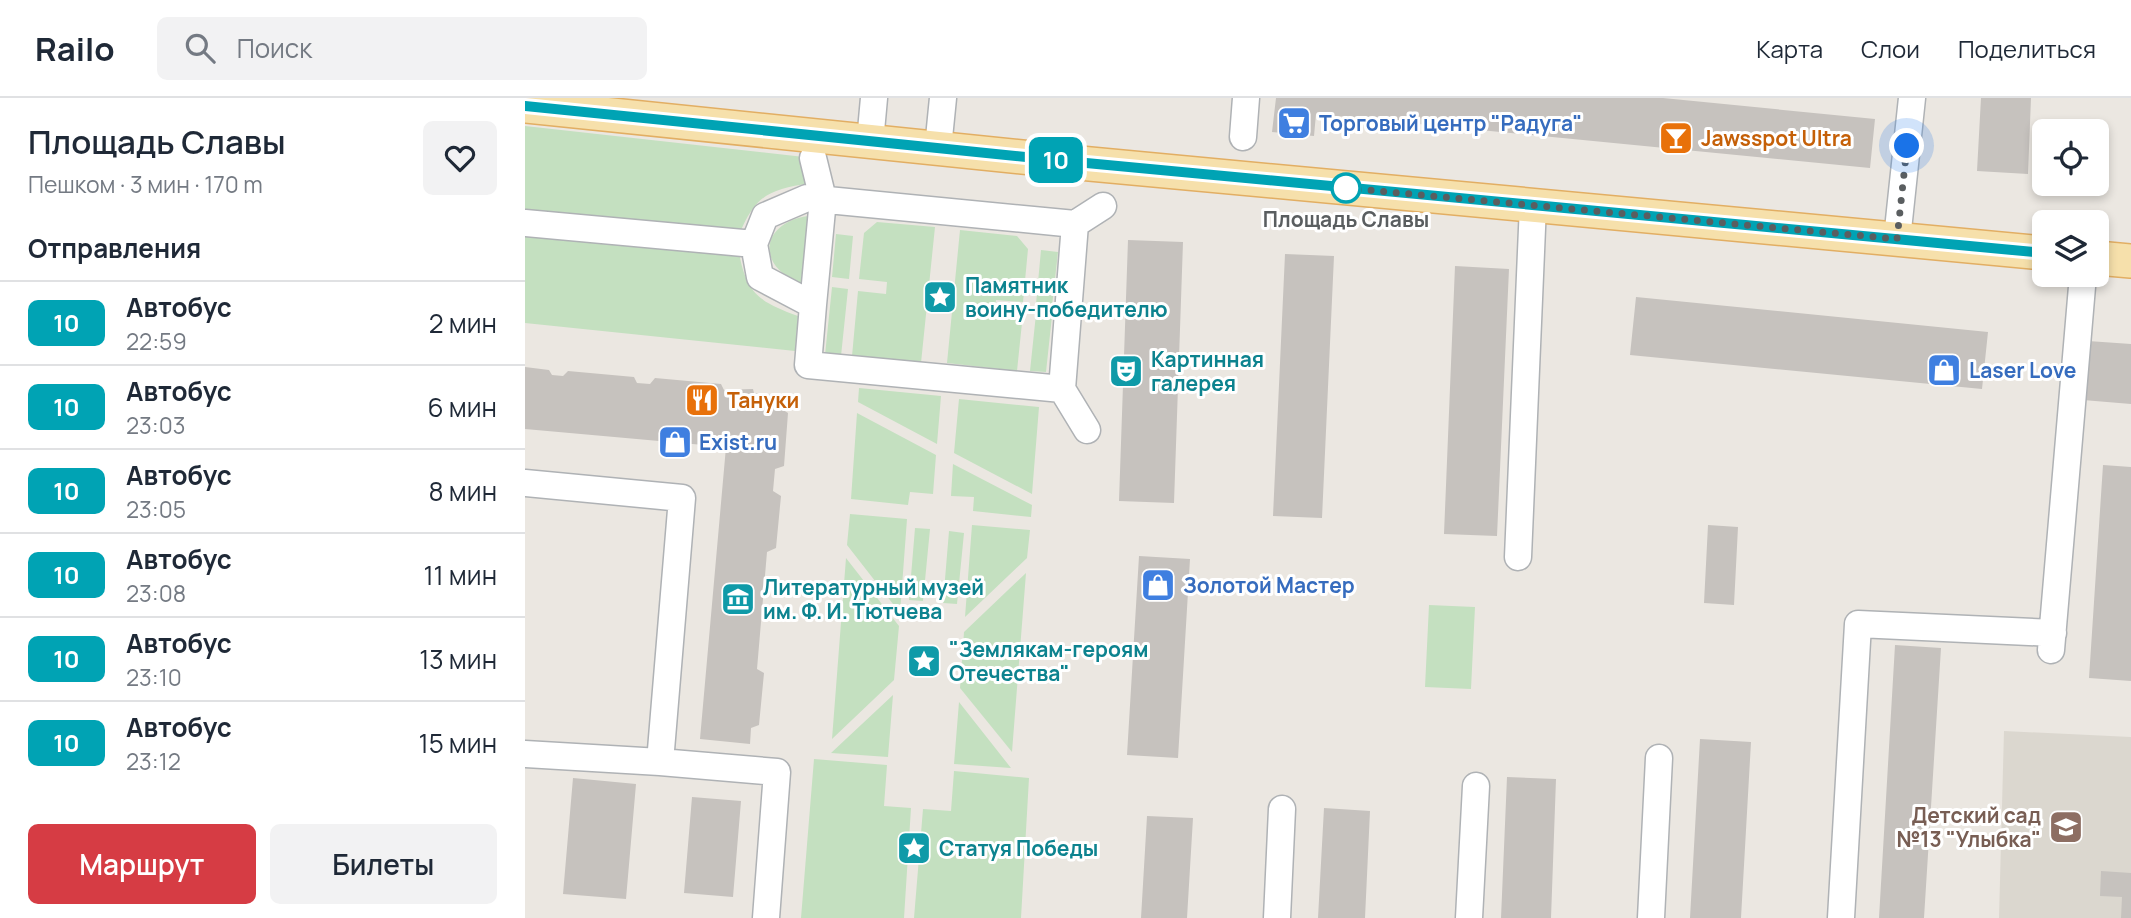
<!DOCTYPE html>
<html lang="ru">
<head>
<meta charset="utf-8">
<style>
  body { margin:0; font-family:Manrope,sans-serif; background:#f2f2f3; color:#1f2937; height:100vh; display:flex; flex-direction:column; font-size:26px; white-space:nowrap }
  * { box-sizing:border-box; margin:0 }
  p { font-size:23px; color:#747a83 }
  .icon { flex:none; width:38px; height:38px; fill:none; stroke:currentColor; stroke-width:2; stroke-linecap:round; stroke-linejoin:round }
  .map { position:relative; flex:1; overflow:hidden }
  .details { display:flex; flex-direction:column; background:#fff; width:525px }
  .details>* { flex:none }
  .badge { padding:0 14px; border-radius:10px; font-size:24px; line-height:46px }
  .controls { position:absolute; left:1507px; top:21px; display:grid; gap:14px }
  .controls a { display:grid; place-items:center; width:77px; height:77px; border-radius:10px; background:#fff; box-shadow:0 4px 10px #0003; font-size:35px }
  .you { position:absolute; width:35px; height:35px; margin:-18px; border:5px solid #fff; border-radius:50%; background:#1a73e8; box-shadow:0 0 0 10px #1a73e833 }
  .map>.badge { position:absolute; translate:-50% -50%; box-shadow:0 0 0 4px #fff }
  h2 { padding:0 28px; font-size:26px; line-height:63px }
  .round { display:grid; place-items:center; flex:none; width:74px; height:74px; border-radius:10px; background:#f2f2f3 }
  .overview { display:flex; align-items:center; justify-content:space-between; height:119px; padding:0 28px }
  h1 { font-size:33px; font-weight:600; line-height:52px }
  .button { display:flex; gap:14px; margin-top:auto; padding:14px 28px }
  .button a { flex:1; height:80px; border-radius:10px; background:#d63c44; color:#fff; font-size:28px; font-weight:600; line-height:80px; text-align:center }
  .button a+a { background:#f2f2f3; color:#1f2937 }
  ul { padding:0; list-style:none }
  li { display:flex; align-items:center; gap:21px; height:84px; padding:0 28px; border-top:2px solid #e0e1e3 }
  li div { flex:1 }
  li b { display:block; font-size:26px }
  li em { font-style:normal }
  li .badge { min-width:77px; font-weight:700; text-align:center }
  header { display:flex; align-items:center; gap:42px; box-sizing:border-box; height:98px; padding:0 35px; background:#fff; border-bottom:2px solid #e0e1e3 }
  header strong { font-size:33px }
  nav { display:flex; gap:38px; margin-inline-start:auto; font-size:24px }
  .search { width:490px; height:63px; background:#f2f2f3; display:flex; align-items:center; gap:18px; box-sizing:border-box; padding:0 24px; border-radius:10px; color:#747a83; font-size:26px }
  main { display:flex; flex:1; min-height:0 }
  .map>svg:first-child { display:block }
  .education { fill:#dbd7cf }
  .green { fill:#c4e0c0 }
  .building { fill:#c6c2be }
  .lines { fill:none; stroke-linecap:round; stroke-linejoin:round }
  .minor-casing { stroke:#afb2b5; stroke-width:29 }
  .major-casing { stroke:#e2ae63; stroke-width:36 }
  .minor { stroke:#fff; stroke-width:26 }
  .major { stroke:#f6e0ab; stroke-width:33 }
  .line-casing { stroke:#fff; stroke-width:16 }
  .line { stroke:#00a3b4; stroke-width:10 }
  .walk { stroke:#5a5e60; stroke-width:7; stroke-dasharray:0 12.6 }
  .stop-dot { fill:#fff; stroke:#00a3b4; stroke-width:3.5 }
  .labels { text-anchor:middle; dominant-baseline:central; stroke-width:6; stroke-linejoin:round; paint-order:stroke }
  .shop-label { font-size:21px; font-weight:bold; fill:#366cbe; stroke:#fff; text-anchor:start }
  .food-label { font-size:21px; font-weight:bold; fill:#c56008; stroke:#fff; text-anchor:start }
  .stop-label { font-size:21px; font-weight:bold; fill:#5a5e60; stroke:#fff }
  .culture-label { font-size:21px; font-weight:bold; fill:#0d838f; stroke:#fff; text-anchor:start }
  .education-label { font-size:21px; font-weight:bold; fill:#785e54; stroke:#fff; text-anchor:end }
</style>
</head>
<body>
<header>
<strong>Railo</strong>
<div class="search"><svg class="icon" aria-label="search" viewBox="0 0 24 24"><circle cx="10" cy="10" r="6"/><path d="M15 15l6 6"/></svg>Поиск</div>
<nav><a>Карта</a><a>Слои</a><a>Поделиться</a></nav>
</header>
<main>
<section class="details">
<div class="overview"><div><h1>Площадь Славы</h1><p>Пешком · 3 мин · 170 m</p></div><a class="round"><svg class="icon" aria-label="heart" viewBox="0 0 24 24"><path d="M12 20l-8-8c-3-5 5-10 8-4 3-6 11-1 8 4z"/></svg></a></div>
<h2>Отправления</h2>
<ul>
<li><span class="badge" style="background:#00a3b4;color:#fff">10</span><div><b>Автобус</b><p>22:59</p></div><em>2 мин</em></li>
<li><span class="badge" style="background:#00a3b4;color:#fff">10</span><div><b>Автобус</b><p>23:03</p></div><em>6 мин</em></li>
<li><span class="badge" style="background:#00a3b4;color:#fff">10</span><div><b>Автобус</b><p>23:05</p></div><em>8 мин</em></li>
<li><span class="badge" style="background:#00a3b4;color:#fff">10</span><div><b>Автобус</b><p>23:08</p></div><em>11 мин</em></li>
<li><span class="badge" style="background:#00a3b4;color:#fff">10</span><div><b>Автобус</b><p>23:10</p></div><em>13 мин</em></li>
<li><span class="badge" style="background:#00a3b4;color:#fff">10</span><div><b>Автобус</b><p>23:12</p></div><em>15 мин</em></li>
</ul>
<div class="button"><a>Маршрут</a><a>Билеты</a></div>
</section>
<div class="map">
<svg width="1606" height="820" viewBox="0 0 1606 820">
  <rect width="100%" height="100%" fill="#ebe7e1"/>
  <path class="education" d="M1479,633L1606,639V820H1474Z"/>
  <path class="green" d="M0,28L288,60L286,85C244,92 231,96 214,137L0,115Z
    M283,118L276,185C231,169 235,125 283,118Z
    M352,124L410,129L396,265L327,258L333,193L361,196L362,184L334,181L339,135Z
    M435,132L492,138L503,151L498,204L471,202L470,212L498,215L492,273L422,265Z
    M0,135L214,154C221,196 235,204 273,218L270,253L0,225Z
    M311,136L328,138L324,181L307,179Z
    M516,152L533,154L527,208L511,206Z
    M307,189L323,191L316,258L300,257Z
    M511,216L527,218L521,274L505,273Z
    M334,290L416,298L412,346L333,304Z
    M434,301L514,309L507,396L429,355Z
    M332,315L411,357L408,396L385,394L383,407L326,401Z
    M428,366L507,407L506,419L448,413L449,399L426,398Z
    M325,416L382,421L375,515L322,447Z
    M447,427L505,432L502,460L440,519Z
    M390,430L405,431L398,503L384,502Z
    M424,433L439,435L432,506L418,505Z
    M321,460L374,528L369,582L307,641Z
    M501,475L487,654L435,590L439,534Z
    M904,507L950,509L946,591L900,589Z
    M368,597L363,659L306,655Z
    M434,604L486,670L429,666Z
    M289,661L362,667L359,708L386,710L379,820H276Z
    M429,673L504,680L496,820H389L398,711L426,713Z"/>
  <path class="building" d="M751,0H1138L1350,21L1345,70L791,16L789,38L747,34Z
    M1456,0H1506L1503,76L1452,73Z
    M603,142L658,144L649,405L594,403Z
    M760,156L809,158L797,420L748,418Z
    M930,168L984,171L972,438L919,436Z
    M1111,199L1463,234L1457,291L1105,257Z
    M1563,243L1606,246V306L1558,302Z
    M0,269L24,272L27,277L38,278L43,273L109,279L112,285L125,286L130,280L196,286L199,292L228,291L229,295L256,298L255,310L263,315L259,368L250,371L248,393L256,398L251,450L242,454L232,571L239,575L234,627L226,630L225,646L175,641L201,349L0,331Z
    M1578,367L1606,369V583L1564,580Z
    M1183,427L1213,429L1209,507L1179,505Z
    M614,458L665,461L653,660L602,657Z
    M1370,547L1416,550L1399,820H1354Z
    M1175,641L1226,644L1216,820H1165Z
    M982,679L1031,681L1026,820H976Z
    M48,680L111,686L101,801L38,796Z
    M167,699L216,703L208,799L159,795Z
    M799,710L845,713L840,820H793Z
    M622,718L668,720L662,820H616Z
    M1576,773L1606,775V820H1596L1597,799L1575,798Z"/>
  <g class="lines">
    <g class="minor-casing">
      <path id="minor" d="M718,39L721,0
        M345,44L349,0
        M413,50L418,0
        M282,100L550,126L537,291L283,267L288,207L235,179L229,146L240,118Z
        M0,125L229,146
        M550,126L578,108
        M1372,141L1387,0
        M288,207L298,101L288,60
        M537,291L562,332
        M0,385L157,400L135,664L252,674L241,820
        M993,459L1008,107
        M1526,552L1558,177
        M0,656L135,664
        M752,820L757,711
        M944,820L951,688
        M1126,820L1134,660
        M1316,820L1333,526L1528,535"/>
    </g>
    <g class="major-casing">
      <path id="major" d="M0,8L565,66L1519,155
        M1572,160L1606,163"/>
    </g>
    <use href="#minor" class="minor"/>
    <use href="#major" class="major"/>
  </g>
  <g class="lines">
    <g class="line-casing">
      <path id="line" d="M0,8L540,63L1519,155"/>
    </g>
    <use href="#line" class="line"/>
    <path class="walk" d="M821,90L1372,141L1382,48"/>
  </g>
  <defs>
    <g id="supermarket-square" transform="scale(1.75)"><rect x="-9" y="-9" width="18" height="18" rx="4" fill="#3f7fe0" stroke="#fff"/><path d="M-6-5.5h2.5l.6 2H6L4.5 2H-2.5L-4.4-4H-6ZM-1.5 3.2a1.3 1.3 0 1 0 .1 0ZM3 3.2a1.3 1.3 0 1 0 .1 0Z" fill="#fff"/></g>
    <g id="bar-square" transform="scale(1.75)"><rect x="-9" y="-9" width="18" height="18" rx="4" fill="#e8710a" stroke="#fff"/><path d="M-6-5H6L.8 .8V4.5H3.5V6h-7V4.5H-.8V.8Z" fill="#fff"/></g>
    <g id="sight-square" transform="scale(1.75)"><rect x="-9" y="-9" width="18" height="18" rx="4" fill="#0f9aa8" stroke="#fff"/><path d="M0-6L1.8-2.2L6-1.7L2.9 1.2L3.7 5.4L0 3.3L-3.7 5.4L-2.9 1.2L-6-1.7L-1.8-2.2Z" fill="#fff"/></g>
    <g id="shop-square" transform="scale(1.75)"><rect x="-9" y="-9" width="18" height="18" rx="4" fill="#3f7fe0" stroke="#fff"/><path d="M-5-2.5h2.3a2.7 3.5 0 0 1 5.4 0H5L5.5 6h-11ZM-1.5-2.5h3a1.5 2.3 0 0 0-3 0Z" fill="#fff"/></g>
    <g id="theatre-square" transform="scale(1.75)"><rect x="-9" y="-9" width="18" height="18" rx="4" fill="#0f9aa8" stroke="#fff"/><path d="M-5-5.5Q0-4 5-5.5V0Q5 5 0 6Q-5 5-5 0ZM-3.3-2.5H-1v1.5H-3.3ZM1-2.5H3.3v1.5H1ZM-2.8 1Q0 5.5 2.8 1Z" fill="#fff"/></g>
    <g id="restaurant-square" transform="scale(1.75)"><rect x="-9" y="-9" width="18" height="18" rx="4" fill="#e8710a" stroke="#fff"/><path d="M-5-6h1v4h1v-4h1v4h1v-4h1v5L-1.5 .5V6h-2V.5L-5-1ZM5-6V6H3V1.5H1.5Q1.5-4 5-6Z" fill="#fff"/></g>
    <g id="museum-square" transform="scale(1.75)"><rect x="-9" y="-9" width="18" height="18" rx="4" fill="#0f9aa8" stroke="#fff"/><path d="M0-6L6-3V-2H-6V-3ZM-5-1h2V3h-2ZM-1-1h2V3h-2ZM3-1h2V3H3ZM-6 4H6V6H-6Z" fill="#fff"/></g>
    <g id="school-square" transform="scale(1.75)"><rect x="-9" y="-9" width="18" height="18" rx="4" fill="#8d6e63" stroke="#fff"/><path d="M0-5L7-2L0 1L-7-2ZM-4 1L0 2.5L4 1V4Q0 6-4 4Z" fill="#fff"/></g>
  </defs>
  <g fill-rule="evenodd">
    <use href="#supermarket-square" x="769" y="25"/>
    <use href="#bar-square" x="1151" y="40"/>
    <use href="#sight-square" x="415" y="199"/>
    <use href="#shop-square" x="1419" y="272"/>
    <use href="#theatre-square" x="601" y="273"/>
    <use href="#restaurant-square" x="177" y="302"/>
    <use href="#shop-square" x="150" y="344"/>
    <use href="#shop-square" x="633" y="487"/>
    <use href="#museum-square" x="213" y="501"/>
    <use href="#sight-square" x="399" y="563"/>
    <use href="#school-square" x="1541" y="729"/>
    <use href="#sight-square" x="389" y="750"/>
  </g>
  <circle class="stop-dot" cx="821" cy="90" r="14"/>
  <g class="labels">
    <g class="shop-label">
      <text x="794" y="25">Торговый центр "Радуга"</text>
      <text x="1444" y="272">Laser Love</text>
      <text x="174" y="344">Exist.ru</text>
      <text x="658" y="487">Золотой Мастер</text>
    </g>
    <g class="food-label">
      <text x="1176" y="40">Jawsspot Ultra</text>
      <text x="202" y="302">Тануки</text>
    </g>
    <g class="stop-label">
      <text x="821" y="121">Площадь Славы</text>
    </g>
    <g class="culture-label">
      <text x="440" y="187">Памятник<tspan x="440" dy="24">воину-победителю</tspan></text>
      <text x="626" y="261">Картинная<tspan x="626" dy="24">галерея</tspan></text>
      <text x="238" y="489">Литературный музей<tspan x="238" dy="24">им. Ф. И. Тютчева</tspan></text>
      <text x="424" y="551">"Землякам-героям<tspan x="424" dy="24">Отечества"</tspan></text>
      <text x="414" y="750">Статуя Победы</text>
    </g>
    <g class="education-label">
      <text x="1516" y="717">Детский сад<tspan x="1516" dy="24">№13 "Улыбка"</tspan></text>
    </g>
  </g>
</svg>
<div class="controls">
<a><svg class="icon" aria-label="locate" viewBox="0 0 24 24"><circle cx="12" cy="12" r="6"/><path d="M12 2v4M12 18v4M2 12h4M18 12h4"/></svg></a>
<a><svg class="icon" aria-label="layers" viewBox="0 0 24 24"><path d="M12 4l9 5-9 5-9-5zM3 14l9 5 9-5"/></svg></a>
</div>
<div class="you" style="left:1382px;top:48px"></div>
<b class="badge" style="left:531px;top:62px;background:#00a3b4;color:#fff">10</b>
</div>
</main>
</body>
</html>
